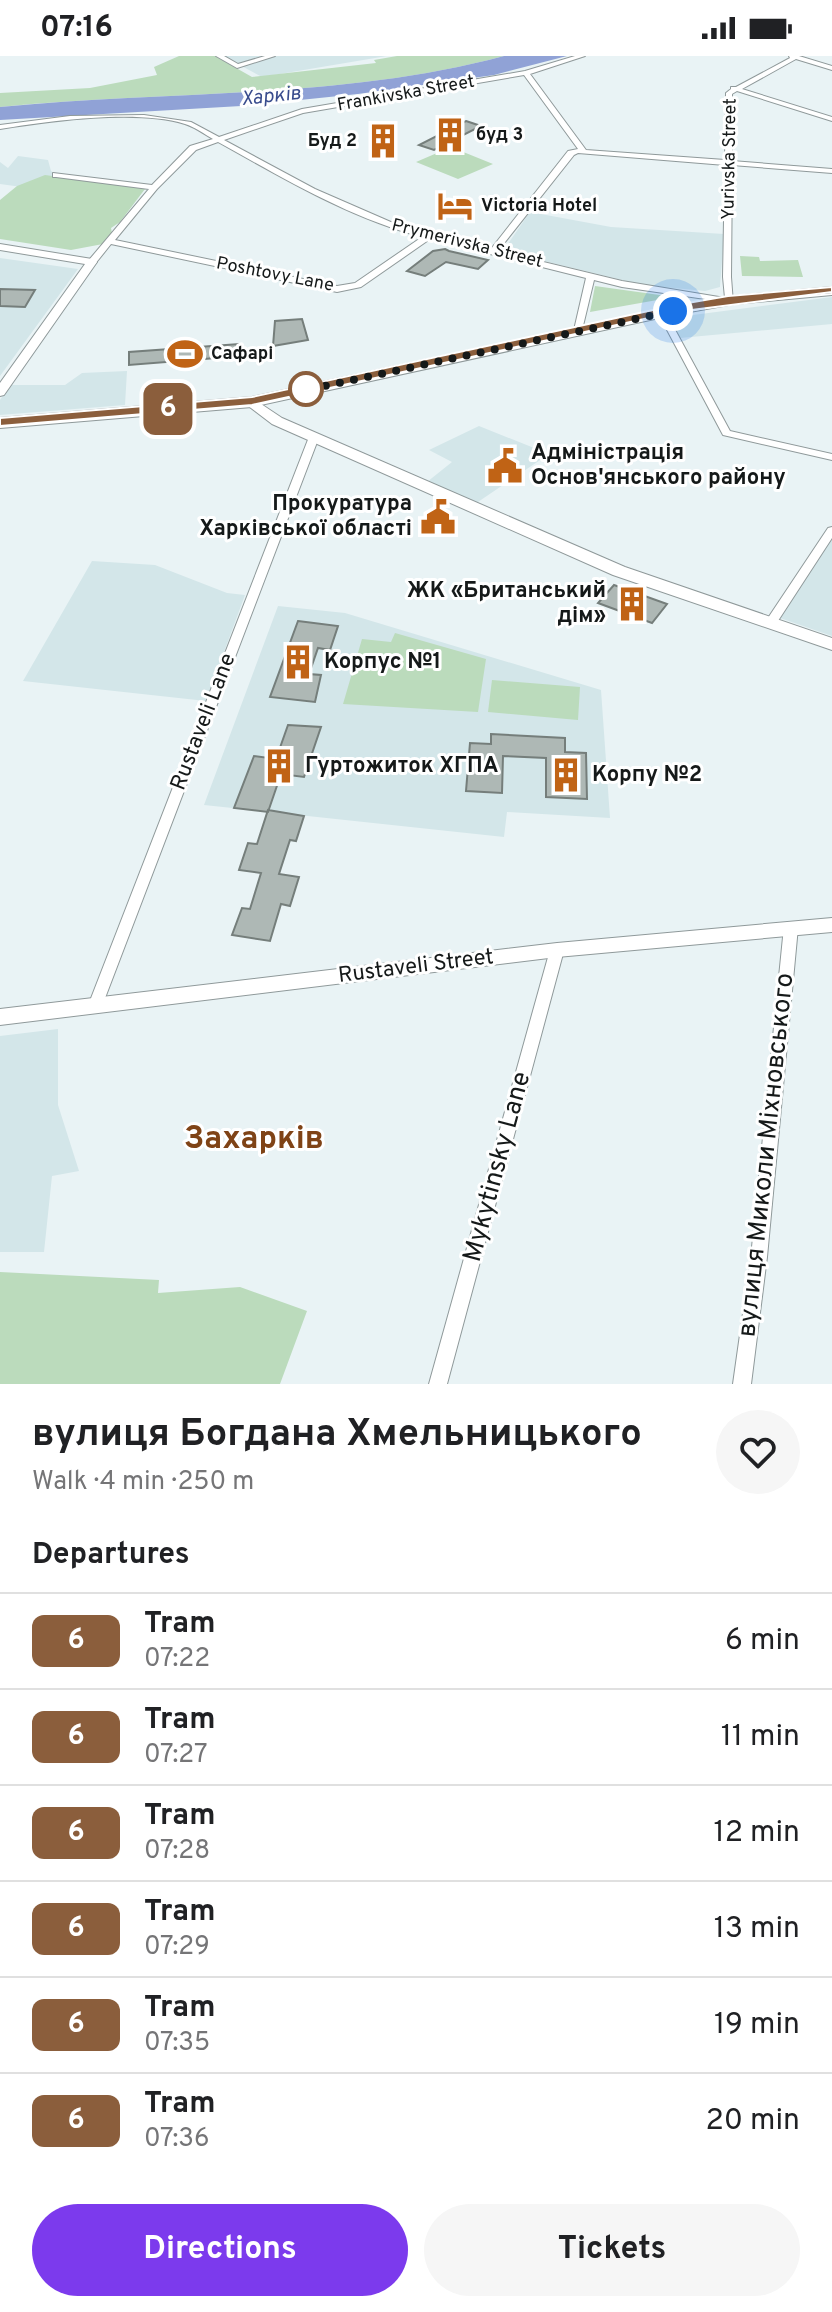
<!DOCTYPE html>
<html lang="en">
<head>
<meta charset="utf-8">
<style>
  body { margin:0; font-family:Overpass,sans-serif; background:#f6f6f6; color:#202124; height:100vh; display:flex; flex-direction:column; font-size:30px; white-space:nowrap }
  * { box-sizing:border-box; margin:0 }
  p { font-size:26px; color:#757577 }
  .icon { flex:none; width:44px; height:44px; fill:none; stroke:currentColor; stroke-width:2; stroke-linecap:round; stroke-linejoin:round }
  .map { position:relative; height:1328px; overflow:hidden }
  .details { display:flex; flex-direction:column; background:#fff; flex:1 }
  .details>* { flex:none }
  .badge { padding:0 16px; border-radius:12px; font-size:28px; line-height:52px }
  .you { position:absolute; width:40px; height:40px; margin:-20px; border:6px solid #fff; border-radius:50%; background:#1a73e8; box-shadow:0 0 0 12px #1a73e833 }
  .map>.badge { position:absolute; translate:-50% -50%; box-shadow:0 0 0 4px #fff }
  h2 { padding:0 32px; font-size:30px; line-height:72px }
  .round { display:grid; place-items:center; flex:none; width:84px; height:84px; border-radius:42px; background:#f6f6f6 }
  .headline { display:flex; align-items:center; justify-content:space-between; height:136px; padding:0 32px }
  h1 { font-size:38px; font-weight:700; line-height:60px }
  .primary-button { display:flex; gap:16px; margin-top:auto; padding:16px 32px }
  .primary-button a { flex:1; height:92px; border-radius:48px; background:#7c3aed; color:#fff; font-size:32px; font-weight:700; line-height:92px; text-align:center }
  .primary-button a+a { background:#f6f6f6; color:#202124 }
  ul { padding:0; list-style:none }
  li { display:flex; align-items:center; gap:24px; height:96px; padding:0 32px; border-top:2px solid #e0e0e0 }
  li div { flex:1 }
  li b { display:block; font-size:30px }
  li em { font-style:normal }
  li .badge { min-width:88px; font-weight:700; text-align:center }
  .status { display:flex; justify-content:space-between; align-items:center; height:56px; padding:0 40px; background:#fff; direction:ltr }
  .status svg { height:22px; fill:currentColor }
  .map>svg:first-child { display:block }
  .built { fill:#d3e6e9 }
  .green { fill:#bbdbbc }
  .water { fill:#90a2d6 }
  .building { fill:#aeb8b5; stroke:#757e7b; stroke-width:2 }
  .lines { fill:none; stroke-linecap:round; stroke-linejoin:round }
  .minor-casing { stroke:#8f999a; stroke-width:2 }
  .tertiary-casing { stroke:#8f999a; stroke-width:2 }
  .secondary-casing { stroke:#8f999a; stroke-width:2 }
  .primary-casing { stroke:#8f999a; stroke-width:2 }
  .minor { fill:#fff; fill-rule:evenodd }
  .tertiary { fill:#fff; fill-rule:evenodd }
  .secondary { fill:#fff; fill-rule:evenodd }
  .primary { fill:#fff; fill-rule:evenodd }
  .tram { stroke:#535859; stroke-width:2 }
  .line { fill:#8b5e3c; stroke:#fff; stroke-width:2 }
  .walk { stroke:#151919; stroke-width:8; stroke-dasharray:0 14.4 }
  .stop-dot { fill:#fff; stroke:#8b5e3c; stroke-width:4 }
  .labels { text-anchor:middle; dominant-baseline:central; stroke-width:6; stroke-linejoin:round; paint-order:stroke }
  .far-street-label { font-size:18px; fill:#151919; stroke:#fff }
  .far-poi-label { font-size:18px; font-weight:bold; fill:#151919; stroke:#fff; text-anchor:start }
  .far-water-label { font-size:20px; font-style:italic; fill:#394c8d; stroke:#fff }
  .poi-label { font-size:22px; font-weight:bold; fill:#151919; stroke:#fff; text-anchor:start }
  .street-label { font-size:22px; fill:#151919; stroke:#fff }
  .near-street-label { font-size:26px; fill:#151919; stroke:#fff }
  .near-quarter-label { font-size:32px; font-weight:bold; fill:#7f4316; stroke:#fff }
</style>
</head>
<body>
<div class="status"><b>07:16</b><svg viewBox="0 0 49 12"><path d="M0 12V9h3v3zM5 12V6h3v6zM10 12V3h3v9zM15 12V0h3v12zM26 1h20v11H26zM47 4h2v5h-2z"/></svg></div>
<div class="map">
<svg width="832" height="1328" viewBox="0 0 832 1328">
  <rect width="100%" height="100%" fill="#e9f3f5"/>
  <path class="built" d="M223,0H387L262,21Z
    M18,100L48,104L51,115L61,123L58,130L51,135L0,128V106L8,112Z
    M530,156L611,171L724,178L720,231L705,235L643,229L503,195Z
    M0,202L78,213L0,320Z
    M832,241V268L680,282L670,262Z
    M127,315L125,349L0,359V344L10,329H65L82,317Z
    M479,370L549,398L475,448L427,426L452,406L429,394Z
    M832,478V580L780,562Z
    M92,505L155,509L227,537L245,539L206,645L23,625Z
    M278,550L345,557L601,634L610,762L507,756L504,781L204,749Z
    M58,973V1049L79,1115L52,1120L44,1196H0V980Z"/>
  <path class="green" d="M179,0H215L252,21L376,7L374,4L397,0H504C341,44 167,34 0,51V37L90,32L157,19L154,11Z
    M451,91L493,108L458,123L416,106Z
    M45,119L145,133L120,166L111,172L112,177L103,188L71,194L0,183V144L17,130Z
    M740,200L759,201L760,205L798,204L803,221L742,220Z
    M595,230L674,241L590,256Z
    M395,577L486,603L478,656L343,648L362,583L391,586Z
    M492,624L580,631L578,664L488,656Z
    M0,1216L159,1224L158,1237L240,1231L307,1255L280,1328H0Z"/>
  <path class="water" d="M504,0H567L494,19L358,38L241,50L0,64V51C167,34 340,44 504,0Z"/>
  <path class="building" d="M466,65L481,70L434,94L419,89Z
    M445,193L449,195L488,204L478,213L446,206L425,220L407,215L433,195Z
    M0,233L35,234L25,251L0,250Z
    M302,263L308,284L273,290L275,265Z
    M239,288L241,300L129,309V296Z
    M614,529L667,548L652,567L598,547Z
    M298,565L338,570L330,594L318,592L309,618L321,619L315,646L270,641Z
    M288,669L321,671L304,721L281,718L268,756L234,752L254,700L276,703Z
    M491,678L565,682V696L586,697L587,743L546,741V702L503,700L502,737L466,735L470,687L491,688Z
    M268,754L304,760L296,785L290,784L279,818L299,821L290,850L281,848L270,885L232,879L242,852L250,853L261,817L239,814L248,787L257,788Z"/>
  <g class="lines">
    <g class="minor-casing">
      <path id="minor" d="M216,0H224L238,8L265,0H275L237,12Z
        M575,0H585L530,18L586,94L725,104L726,37L731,33V31H736L790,2L789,0H799L832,10V14L796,3L742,33L832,61V65L737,35L732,38V105L832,113V117L732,109L731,221L733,247L622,231L594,224L582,274L578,277L574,274L586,222L430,183L361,231L337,236L111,188L95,208H92L88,206L89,204L149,133L56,121H53V117L152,129L190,90L213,83C204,78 195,71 185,68C136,53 51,65 0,73V69L70,60L144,59L191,66L219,81L302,53L525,15ZM524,19L578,93L568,95L491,193L400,170L315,133L224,84L303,57ZM218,86C283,122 349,162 422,181L355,227L337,230L115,184L157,133L196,94ZM578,97L725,109L723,221L725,242L622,225L498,195L574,99Z
        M662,254L666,257L730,375L832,398V404L723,379L658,257Z
        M314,378L319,381L102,950L100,954L95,956L90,954L88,950L309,381Z
        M832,471V482L774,571H766L764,568L828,472Z
        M791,866L796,867L798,871L767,1201L751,1328H733L751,1201L784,871L786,867Z
        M557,888L562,890L564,894L447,1328H429L550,894L552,890Z"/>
    </g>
    <g class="tertiary-casing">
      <path id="tertiary" d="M0,188L92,203L97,206L4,339L0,340V327L85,208L0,194Z
        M832,862V876L557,901L0,969V953L557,887Z"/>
    </g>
    <g class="secondary-casing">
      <path id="secondary" d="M252,342L282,362L625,511L832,582V594L613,519L272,368L247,349V343Z"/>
    </g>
    <g class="primary-casing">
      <path id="primary" d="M832,231V239L734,248L673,259L252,351L0,372V362L252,341L673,251L734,240Z"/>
    </g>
    <use href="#minor" class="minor"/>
    <use href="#tertiary" class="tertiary"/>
    <use href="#secondary" class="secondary"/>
    <use href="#primary" class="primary"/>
    <path class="tram" d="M0,369L253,347L678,255L734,245L832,236"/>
  </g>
  <path class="line" d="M832,231V236L676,256L252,349L0,370V362L252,341L676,249L728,240Z"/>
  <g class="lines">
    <path class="walk" d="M306,333L302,335L673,255"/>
  </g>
  <defs>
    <g id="building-bare" transform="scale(2.76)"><path d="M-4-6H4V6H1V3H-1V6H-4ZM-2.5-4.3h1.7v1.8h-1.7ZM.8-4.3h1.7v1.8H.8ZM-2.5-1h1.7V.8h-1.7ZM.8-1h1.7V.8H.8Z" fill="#c06315" stroke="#fff" stroke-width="2.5" paint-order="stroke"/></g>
    <g id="hotel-bare" transform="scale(2.76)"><path d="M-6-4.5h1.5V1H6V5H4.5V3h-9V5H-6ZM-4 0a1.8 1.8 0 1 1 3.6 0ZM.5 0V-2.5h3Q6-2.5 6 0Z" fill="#c06315" stroke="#fff" stroke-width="2.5" paint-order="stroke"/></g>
    <g id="stadium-bare" transform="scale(2.76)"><path d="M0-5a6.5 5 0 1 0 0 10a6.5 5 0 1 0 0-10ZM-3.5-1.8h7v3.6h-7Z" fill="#c06315" stroke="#fff" stroke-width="2.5" paint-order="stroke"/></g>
    <g id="civic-bare" transform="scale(2.76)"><path d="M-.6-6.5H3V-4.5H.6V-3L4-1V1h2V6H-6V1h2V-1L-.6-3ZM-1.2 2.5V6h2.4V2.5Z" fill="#c06315" stroke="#fff" stroke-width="2.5" paint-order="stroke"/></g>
  </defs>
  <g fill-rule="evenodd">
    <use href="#building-bare" x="450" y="79"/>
    <use href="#building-bare" x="383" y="85"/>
    <use href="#hotel-bare" x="455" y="150"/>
    <use href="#stadium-bare" x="185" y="298"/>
    <use href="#civic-bare" x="505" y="410"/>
    <use href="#civic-bare" x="438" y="461"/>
    <use href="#building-bare" x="632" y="548"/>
    <use href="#building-bare" x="298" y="606"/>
    <use href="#building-bare" x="279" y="710"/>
    <use href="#building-bare" x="566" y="719"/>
  </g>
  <circle class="stop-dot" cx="306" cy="333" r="16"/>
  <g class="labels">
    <g class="far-street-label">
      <text transform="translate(406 38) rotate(-10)">Frankivska Street</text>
      <text transform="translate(730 103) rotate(-89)">Yurivska Street</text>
      <text transform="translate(467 188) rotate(14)">Prymerivska Street</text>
      <text transform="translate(275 219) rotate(11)">Poshtovy Lane</text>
    </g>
    <g class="far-poi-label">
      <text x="476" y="79">буд 3</text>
      <text x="357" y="85" text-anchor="end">Буд 2</text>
      <text x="481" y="150">Victoria Hotel</text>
      <text x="211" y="298">Сафарі</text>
    </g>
    <g class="far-water-label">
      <text transform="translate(271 41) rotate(-6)">Харків</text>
    </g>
    <g class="poi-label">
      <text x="531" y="397">Адміністрація<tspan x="531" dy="25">Основ'янського району</tspan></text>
      <text x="412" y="448" text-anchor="end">Прокуратура<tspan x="412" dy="25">Харківської області</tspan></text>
      <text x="606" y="535" text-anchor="end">ЖК «Британський<tspan x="606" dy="25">дім»</tspan></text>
      <text x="324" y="606">Корпус №1</text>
      <text x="305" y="710">Гуртожиток ХГПА</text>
      <text x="592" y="719">Корпу №2</text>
    </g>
    <g class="street-label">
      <text transform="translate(204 666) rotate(-69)">Rustaveli Lane</text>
      <text transform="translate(416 911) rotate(-7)">Rustaveli Street</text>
    </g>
    <g class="near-street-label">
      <text transform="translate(767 1099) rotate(-84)">вулиця Миколи Міхновського</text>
      <text transform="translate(498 1111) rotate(-75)">Mykytinsky Lane</text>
    </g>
    <g class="near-quarter-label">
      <text x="254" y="1084">Захарків</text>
    </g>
  </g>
</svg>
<div class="you" style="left:673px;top:255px"></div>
<b class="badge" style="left:168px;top:353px;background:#8b5e3c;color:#fff">6</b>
</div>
<section class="details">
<div class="headline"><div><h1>вулиця Богдана Хмельницького</h1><p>Walk · 4 min · 250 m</p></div><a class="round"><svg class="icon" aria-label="heart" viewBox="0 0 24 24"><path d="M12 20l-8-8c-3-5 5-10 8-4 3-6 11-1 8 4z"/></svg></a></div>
<h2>Departures</h2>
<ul>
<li><span class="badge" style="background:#8b5e3c;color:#fff">6</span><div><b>Tram</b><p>07:22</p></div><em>6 min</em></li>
<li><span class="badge" style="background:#8b5e3c;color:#fff">6</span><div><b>Tram</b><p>07:27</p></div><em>11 min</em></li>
<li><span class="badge" style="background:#8b5e3c;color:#fff">6</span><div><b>Tram</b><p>07:28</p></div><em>12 min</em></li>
<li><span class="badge" style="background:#8b5e3c;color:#fff">6</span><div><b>Tram</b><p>07:29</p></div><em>13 min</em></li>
<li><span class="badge" style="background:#8b5e3c;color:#fff">6</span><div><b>Tram</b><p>07:35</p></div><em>19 min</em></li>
<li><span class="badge" style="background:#8b5e3c;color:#fff">6</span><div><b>Tram</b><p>07:36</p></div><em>20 min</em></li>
</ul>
<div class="primary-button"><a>Directions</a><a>Tickets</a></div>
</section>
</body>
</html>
